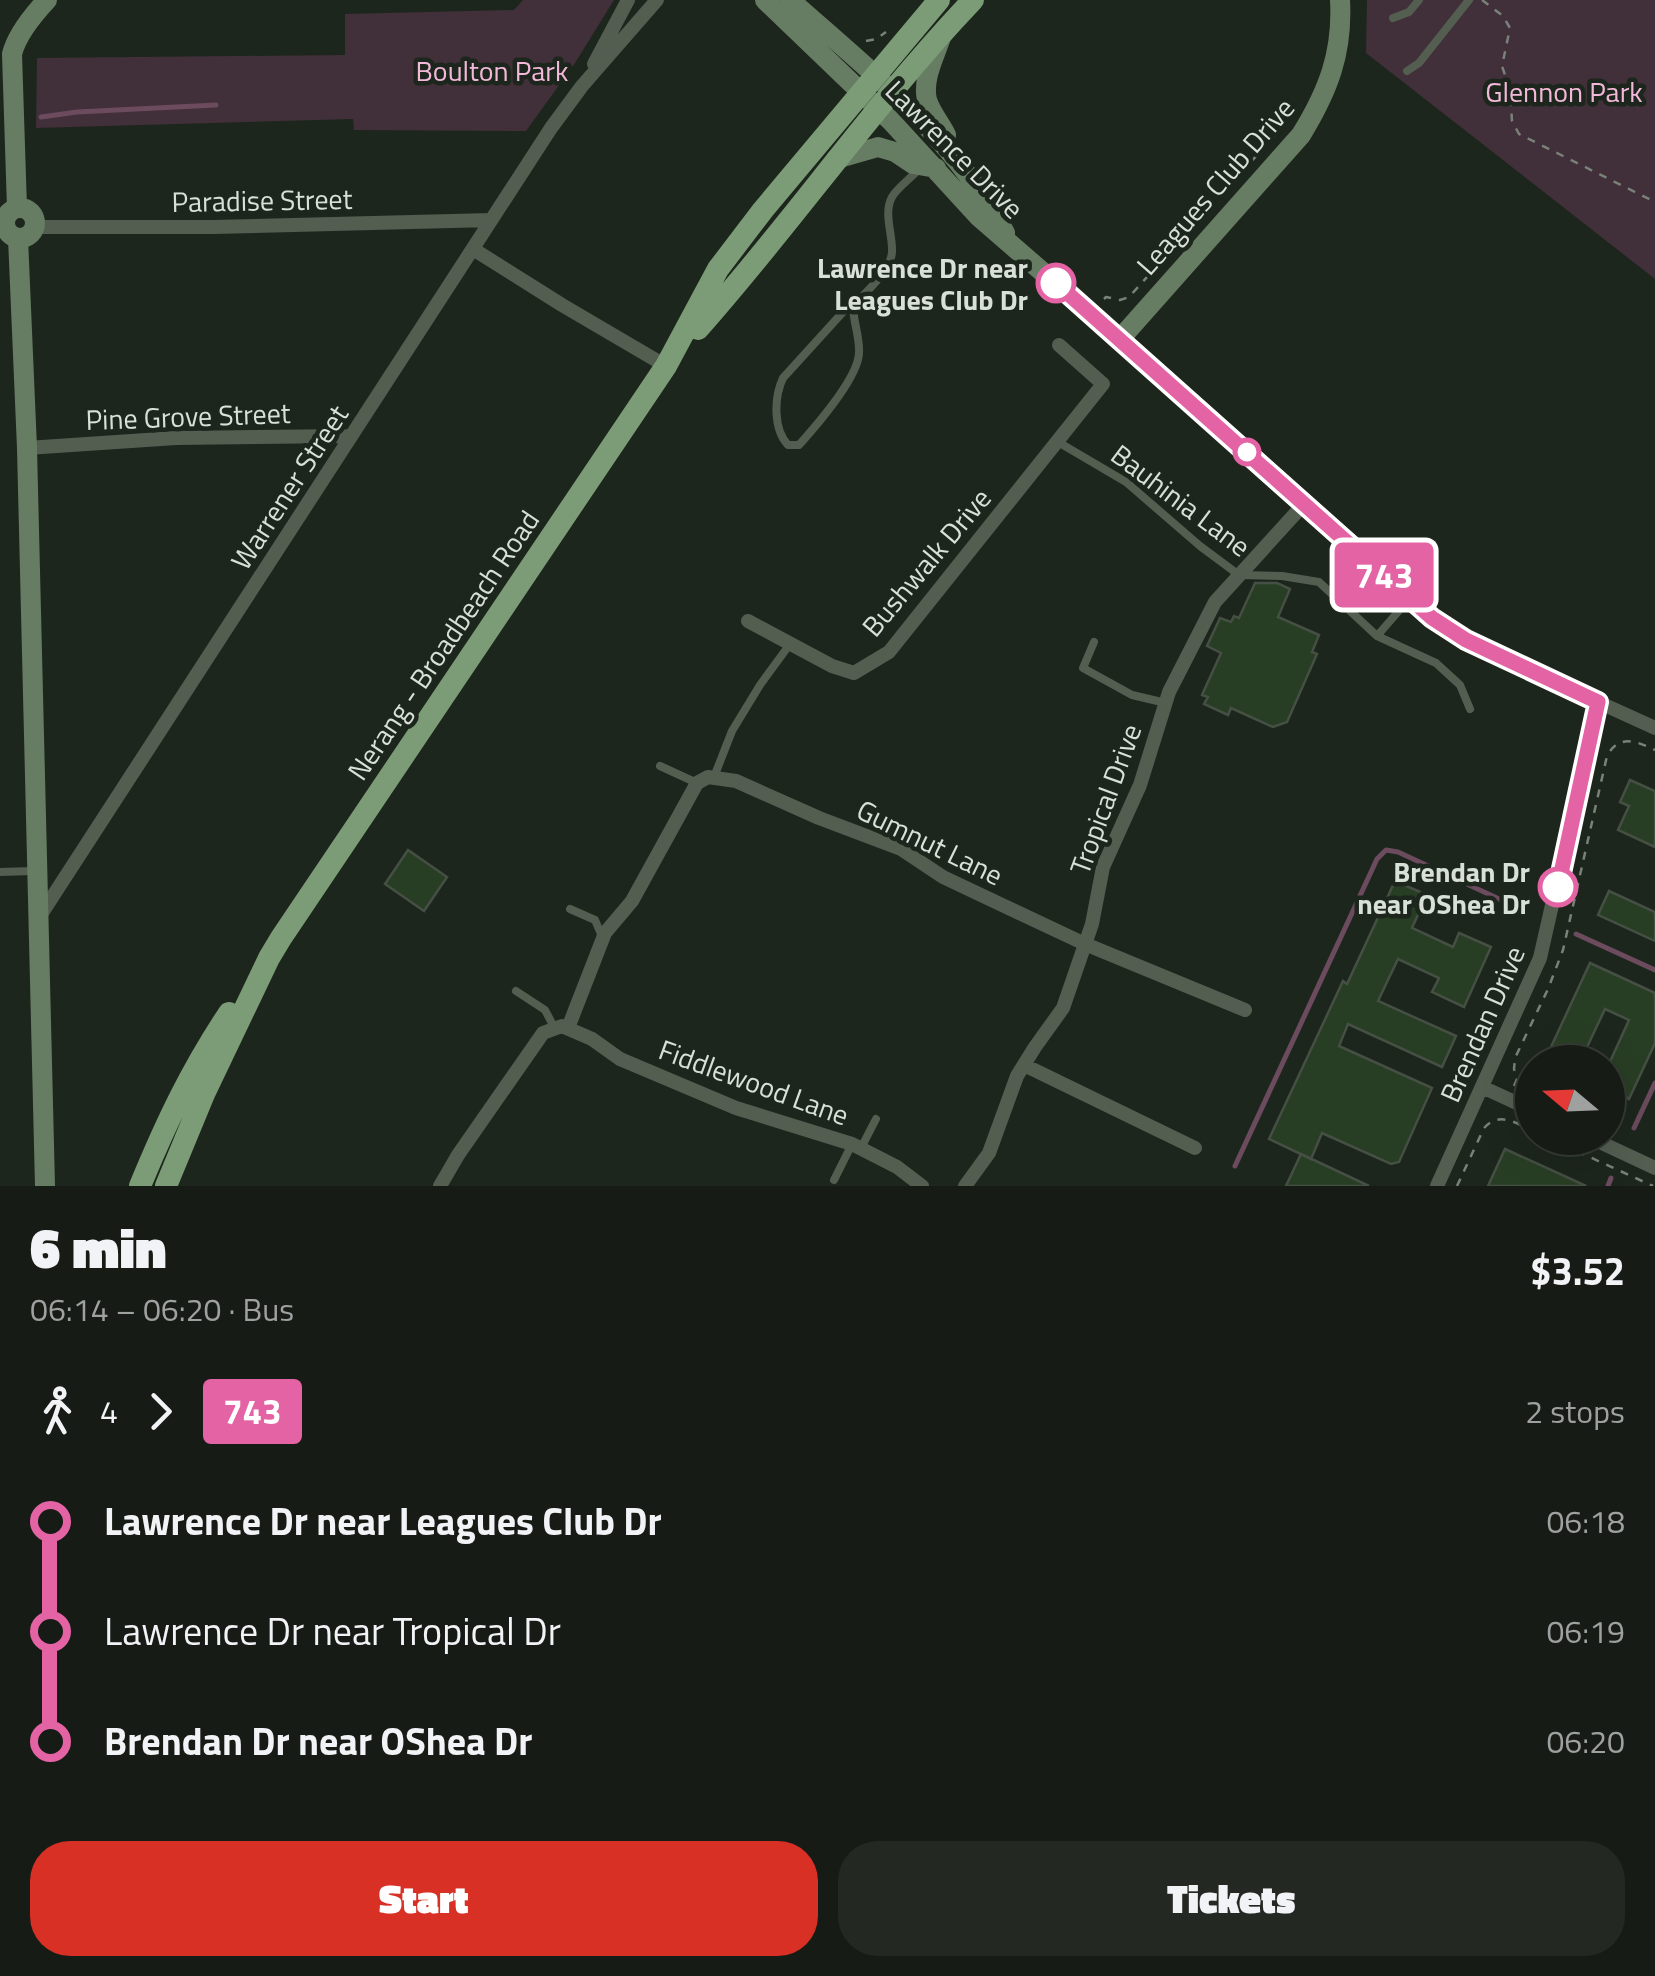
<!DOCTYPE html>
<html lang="en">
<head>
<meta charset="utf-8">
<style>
  body { margin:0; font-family:"Titillium Web",sans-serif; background:#232922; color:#f1f3f6; height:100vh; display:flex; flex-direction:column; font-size:38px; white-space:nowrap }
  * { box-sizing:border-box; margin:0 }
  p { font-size:32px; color:#9ea1a0 }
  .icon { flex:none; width:55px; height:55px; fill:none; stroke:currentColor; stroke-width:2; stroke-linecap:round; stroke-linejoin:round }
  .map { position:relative; height:1186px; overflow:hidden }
  .sheet { display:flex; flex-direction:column; background:#161c15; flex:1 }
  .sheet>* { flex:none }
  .badge { padding:0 20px; border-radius:8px; font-size:35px; line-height:65px }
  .needle { width:65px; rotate:289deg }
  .tools { position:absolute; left:1515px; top:1045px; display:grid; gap:20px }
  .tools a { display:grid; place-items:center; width:110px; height:110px; border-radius:50%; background:#161c15; box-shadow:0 10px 40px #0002,0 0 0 2px #353a34; font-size:50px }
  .map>.badge { position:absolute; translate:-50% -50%; box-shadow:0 0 0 5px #fff }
  .legs { display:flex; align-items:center; gap:15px; height:110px; padding:0 30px; font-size:32px }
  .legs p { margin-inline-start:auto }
  .headline { display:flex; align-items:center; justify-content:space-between; height:170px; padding:0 30px }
  h1 { font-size:55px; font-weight:800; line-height:75px }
  .primary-button { display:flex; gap:20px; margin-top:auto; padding:20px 30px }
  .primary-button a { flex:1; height:115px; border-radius:40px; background:#d93025; color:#fff; font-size:40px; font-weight:800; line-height:115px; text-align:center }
  .primary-button a+a { background:#232922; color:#f1f3f6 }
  ul { padding:0 30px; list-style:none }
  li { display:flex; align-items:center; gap:35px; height:110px; font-size:38px }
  li i { display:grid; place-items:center; width:15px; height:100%; margin:0 12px; background:currentColor }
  li i::after { content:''; width:25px; height:25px; margin:-12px; border:8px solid; border-radius:50%; background:#161c15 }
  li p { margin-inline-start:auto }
  li:first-child i { background:linear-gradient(#0000 50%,currentColor 0) }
  li:last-child i { background:linear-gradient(currentColor 50%,#0000 0) }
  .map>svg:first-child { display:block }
  .green { fill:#412f39 }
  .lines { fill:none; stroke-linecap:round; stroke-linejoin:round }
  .stream { stroke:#6b4b5d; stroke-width:5 }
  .building { fill:#283e24; stroke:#454f43; stroke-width:2.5 }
  .path { stroke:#798178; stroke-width:2.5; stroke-dasharray:8 8; stroke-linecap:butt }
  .lane { stroke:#535e51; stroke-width:8 }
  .street { stroke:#535e51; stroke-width:14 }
  .secondary { stroke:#677d63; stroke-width:20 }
  .primary { stroke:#7b9c76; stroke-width:22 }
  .line-1-casing { stroke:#fff; stroke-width:22 }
  .line-1 { stroke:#e463a4; stroke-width:15 }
  .stop-1-dot { fill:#fff; stroke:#e463a4; stroke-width:5 }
  .labels { text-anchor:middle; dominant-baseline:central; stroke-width:9; stroke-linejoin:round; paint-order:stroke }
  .park-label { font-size:28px; fill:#f4b9da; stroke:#1d261c }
  .street-label { font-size:28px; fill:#d9e0d8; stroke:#1d261c }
  .stop-label { font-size:28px; font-weight:bold; fill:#d9e0d8; stroke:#1d261c; text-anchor:end }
</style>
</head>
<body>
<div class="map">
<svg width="1655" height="1186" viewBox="0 0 1655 1186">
  <rect width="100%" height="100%" fill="#1d261c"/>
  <path class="green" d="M523,0H614L575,63L526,131L354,130L353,119L36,128L37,58L345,55V14L514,10Z
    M1367,0H1655V279L1366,53Z"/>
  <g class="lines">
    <path class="stream" d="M41,117L77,112L216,105
      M1576,934L1655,970
      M1634,1128L1655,1083
      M1235,1166L1377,859L1386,850L1398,852L1525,911
      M1608,1186L1611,1178"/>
  </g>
  <path class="building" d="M1255,583H1277L1290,589L1278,617L1319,635L1312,652L1317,654L1287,722L1273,727L1231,708L1228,715L1204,704L1208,697L1202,695L1221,653L1207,646L1220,618L1231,622L1234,616L1239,618Z
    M1630,780L1655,791V847L1618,830L1629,806L1620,802Z
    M408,850L447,877L424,911L385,884Z
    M1395,881L1427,895L1412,928L1453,947L1459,933L1491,947L1464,1007L1432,992L1439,978L1398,959L1378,1001L1456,1036L1442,1067L1348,1024L1339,1046L1432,1088L1399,1162L1391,1164L1322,1133L1311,1159L1269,1139L1343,981L1347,984Z
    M1609,891L1655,912V941L1598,915Z
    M1590,963L1655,993V1043L1629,1099L1608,1089V1066L1629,1020L1605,1009L1580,1062H1544Z
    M1505,1149L1560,1174L1586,1186H1488Z
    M1301,1154L1369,1186H1286Z"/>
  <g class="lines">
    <path class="path" d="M1482,0L1503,16L1510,28L1502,66L1510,90L1512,121L1519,134L1655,202
      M866,41L876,39L886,32
      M1104,299L1106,297L1120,300L1129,297L1287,122
      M1514,1086L1517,1079L1514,1069L1515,1058L1548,989L1563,950L1607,756C1619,734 1636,741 1655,750
      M1548,1138L1653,1186
      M1457,1186L1484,1128C1499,1111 1515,1123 1532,1130"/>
    <path class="lane" d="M1393,18L1409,12L1419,0
      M1407,71L1419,63L1469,0
      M853,305C853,322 860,337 859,353C858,378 816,426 799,445H788C773,429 774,397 783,378L843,312C858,302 891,271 892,252C893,235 883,213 892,197C896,189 912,177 919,169
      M1058,442L1126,482L1200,546L1239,575L1282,576L1319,582L1377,636L1436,663L1460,685L1470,709
      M1377,636L1410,598
      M1094,642L1083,668L1132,695L1166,703
      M660,766L697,783
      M714,777L732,731L760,685L790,644
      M0,872L33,871
      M570,909L595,920L601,934
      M516,991L545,1010L555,1029
      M861,1148L876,1119
      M834,1180L852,1144"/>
    <path class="street" d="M594,64L628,0
      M0,224H5
      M34,227H212L491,220
      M473,249L562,305L666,366
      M27,448L176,438L351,436
      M748,621L832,666L854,673L889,652L1103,384L1059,345
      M40,916L551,128L582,86L657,0
      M568,1028L605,933L632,901L697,783L708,777L736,781L819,818L901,849L943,877L1085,944L1245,1010
      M1024,1065L1195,1148
      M1482,1087L1532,1110
      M1591,1138L1655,1168
      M440,1186L458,1155L543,1033L562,1026L592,1039L620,1059L736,1108L852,1144L897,1167L922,1186
      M965,1186L989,1153L1017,1076L1035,1047L1063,1008L1092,924L1103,867L1140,785L1169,692L1215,602L1304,504
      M1437,1186L1540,958L1598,702L1655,728"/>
    <path class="secondary" d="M765,0L891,121L979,217L1120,339L1432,617L1466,641L1598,702
      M790,0C869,70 955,138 1005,233
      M941,37C935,56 922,79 927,100C931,113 941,124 946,135
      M836,159L878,147L895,152L913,164L936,168
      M17,208L12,54C17,34 33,15 47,0
      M5 223a15 15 0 1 1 30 0a15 15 0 1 1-30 0Z
      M18,238L27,448L45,1186
      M1120,339L1301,135C1328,91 1343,53 1340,0"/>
    <path class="primary" d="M698,329C793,222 874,104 973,0
      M140,1186C166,1123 191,1070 229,1013
      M166,1186L204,1094L269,958L281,938L666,366L718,269L763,210L939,0"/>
  </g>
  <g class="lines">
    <g class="line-1-casing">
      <path id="line-1" d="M1056,283L1432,618L1466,640L1598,702L1558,887"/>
    </g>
    <use href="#line-1" class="line-1"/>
  </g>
  <g class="stop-1-dot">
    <circle cx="1056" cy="283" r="18"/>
    <circle cx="1247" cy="452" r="12"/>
    <circle cx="1558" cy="887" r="18"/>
  </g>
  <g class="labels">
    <g class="park-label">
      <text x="492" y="70">Boulton Park</text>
      <text x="1564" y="91">Glennon Park</text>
    </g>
    <g class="street-label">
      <text transform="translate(955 149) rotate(45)">Lawrence Drive</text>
      <text transform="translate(1215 186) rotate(-49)">Leagues Club Drive</text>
      <text transform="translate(262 200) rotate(-1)">Paradise Street</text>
      <text transform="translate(188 416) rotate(-2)">Pine Grove Street</text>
      <text transform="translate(289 487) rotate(-57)">Warrener Street</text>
      <text transform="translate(1181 500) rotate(37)">Bauhinia Lane</text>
      <text transform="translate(926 562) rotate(-50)">Bushwalk Drive</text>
      <text transform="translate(443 645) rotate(-56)">Nerang - Broadbeach Road</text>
      <text transform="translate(1105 799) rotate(-70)">Tropical Drive</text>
      <text transform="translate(930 842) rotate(26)">Gumnut Lane</text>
      <text transform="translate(1482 1024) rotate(-66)">Brendan Drive</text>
      <text transform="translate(754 1082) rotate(20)">Fiddlewood Lane</text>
    </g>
    <g class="stop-label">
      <text x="1028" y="267">Lawrence Dr near<tspan x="1028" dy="32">Leagues Club Dr</tspan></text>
      <text x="1530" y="871">Brendan Dr<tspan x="1530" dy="32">near OShea Dr</tspan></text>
    </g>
  </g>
</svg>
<div class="tools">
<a><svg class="needle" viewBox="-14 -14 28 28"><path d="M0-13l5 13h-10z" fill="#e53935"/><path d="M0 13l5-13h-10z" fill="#9ea1a0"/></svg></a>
</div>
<b class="badge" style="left:1384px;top:575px;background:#e463a4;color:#fff">743</b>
</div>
<section class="sheet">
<div class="headline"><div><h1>6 min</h1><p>06:14 – 06:20 · Bus</p></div><b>$3.52</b></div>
<div class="legs"><svg class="icon" aria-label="walk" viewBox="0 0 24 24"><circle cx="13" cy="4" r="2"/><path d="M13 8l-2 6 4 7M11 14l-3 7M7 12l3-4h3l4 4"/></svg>4<svg class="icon" aria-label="forward" viewBox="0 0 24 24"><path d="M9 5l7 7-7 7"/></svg><b class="badge" style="background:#e463a4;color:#fff">743</b><p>2 stops</p></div>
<ul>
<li><i style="color:#e463a4"></i><b>Lawrence Dr near Leagues Club Dr</b><p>06:18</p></li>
<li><i style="color:#e463a4"></i><span>Lawrence Dr near Tropical Dr</span><p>06:19</p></li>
<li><i style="color:#e463a4"></i><b>Brendan Dr near OShea Dr</b><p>06:20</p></li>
</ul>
<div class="primary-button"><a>Start</a><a>Tickets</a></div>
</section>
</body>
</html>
